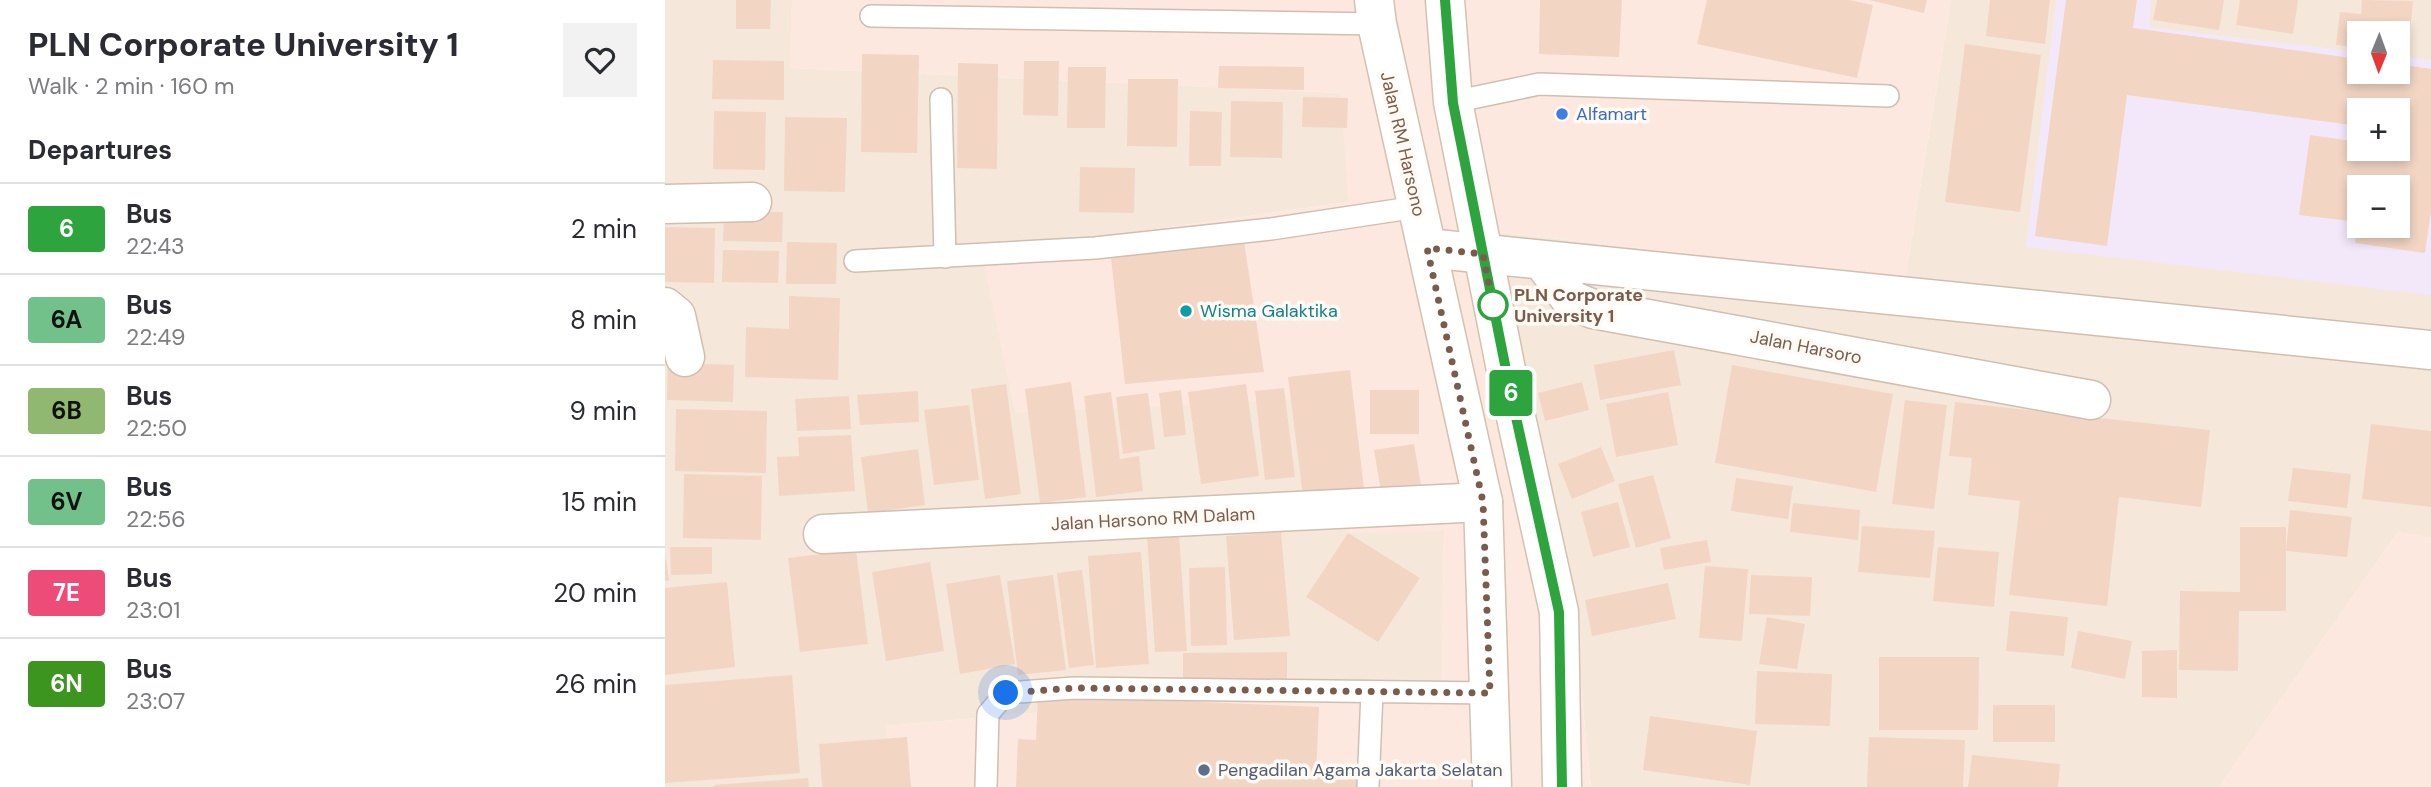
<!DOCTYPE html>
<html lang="en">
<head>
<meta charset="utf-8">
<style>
  body { margin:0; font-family:"DM Sans",sans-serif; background:#f2f2f3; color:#2b2b33; height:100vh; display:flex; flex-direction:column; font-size:26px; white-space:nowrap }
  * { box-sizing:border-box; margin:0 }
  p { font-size:23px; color:#7c7c81 }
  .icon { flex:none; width:38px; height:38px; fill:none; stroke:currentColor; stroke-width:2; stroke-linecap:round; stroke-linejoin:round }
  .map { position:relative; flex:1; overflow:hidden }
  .details { display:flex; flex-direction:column; background:#fff; width:665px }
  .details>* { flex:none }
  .badge { padding:0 14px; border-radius:5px; font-size:24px; line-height:46px }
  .needle { width:46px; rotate:181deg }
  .controls { position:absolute; left:1682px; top:21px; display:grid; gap:14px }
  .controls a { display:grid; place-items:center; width:63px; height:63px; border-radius:0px; background:#fff; box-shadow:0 4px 10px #0003; font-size:35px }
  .you { position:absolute; width:35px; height:35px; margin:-18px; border:5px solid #fff; border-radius:50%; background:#1a73e8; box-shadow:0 0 0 10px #1a73e833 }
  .map>.badge { position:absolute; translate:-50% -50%; box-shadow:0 0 0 4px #fff }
  h2 { padding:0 28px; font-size:26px; line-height:63px }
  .round { display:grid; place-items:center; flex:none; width:74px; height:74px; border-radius:0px; background:#f2f2f3 }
  .overview { display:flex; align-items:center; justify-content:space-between; height:119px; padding:0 28px }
  h1 { font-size:33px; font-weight:800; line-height:52px }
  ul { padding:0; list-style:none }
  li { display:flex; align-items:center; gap:21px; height:91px; padding:0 28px; border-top:2px solid #e1e1e2 }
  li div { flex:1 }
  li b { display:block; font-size:26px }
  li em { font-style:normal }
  li .badge { min-width:77px; font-weight:700; text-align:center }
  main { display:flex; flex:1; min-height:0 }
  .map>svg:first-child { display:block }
  .residential { fill:#f5e8da; fill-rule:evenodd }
  .commercial { fill:#fde8e0 }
  .education { fill:#f3e8fa; fill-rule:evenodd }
  .building { fill:#f3d5c3 }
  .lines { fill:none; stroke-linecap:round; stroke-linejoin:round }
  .service-casing { stroke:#d1beb0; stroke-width:24 }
  .minor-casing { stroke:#d1beb0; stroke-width:41 }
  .secondary-casing { stroke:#d6c0b0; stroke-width:41 }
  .service { stroke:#fff; stroke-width:21 }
  .minor { stroke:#fff; stroke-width:38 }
  .secondary { stroke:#fff; stroke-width:38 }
  .line-casing { stroke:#fff; stroke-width:16 }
  .line { stroke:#2ea43f; stroke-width:10 }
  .walk { stroke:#7a5c4d; stroke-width:7; stroke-dasharray:0 12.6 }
  .shop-dot { fill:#3f7fe0; stroke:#fffaf3; stroke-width:2.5 }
  .stop-dot { fill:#fff; stroke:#2ea43f; stroke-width:3.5 }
  .culture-dot { fill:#0f9aa8; stroke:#fffaf3; stroke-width:2.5 }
  .service-dot { fill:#5c6f8a; stroke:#fffaf3; stroke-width:2.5 }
  .labels { text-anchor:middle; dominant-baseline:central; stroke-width:7; stroke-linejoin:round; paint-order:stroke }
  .shop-label { font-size:18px; fill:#366cbe; stroke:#fffaf3; text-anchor:start }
  .street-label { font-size:18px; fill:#7a5c4d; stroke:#fffaf3 }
  .stop-label { font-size:18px; font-weight:bold; fill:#7a5c4d; stroke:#fffaf3; text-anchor:start }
  .culture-label { font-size:18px; fill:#0d838f; stroke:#fffaf3; text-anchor:start }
  .service-label { font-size:18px; fill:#4e5e75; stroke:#fffaf3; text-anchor:start }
</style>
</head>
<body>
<main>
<section class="details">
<div class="overview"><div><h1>PLN Corporate University 1</h1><p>Walk · 2 min · 160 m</p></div><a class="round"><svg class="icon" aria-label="heart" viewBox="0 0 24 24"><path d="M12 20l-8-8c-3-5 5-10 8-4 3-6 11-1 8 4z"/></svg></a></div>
<h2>Departures</h2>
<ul>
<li><span class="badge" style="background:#2ea43f;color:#fff">6</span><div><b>Bus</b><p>22:43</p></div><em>2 min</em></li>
<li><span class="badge" style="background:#72c18b;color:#111">6A</span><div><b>Bus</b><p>22:49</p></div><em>8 min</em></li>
<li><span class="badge" style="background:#90b870;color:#111">6B</span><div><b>Bus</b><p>22:50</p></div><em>9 min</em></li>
<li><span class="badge" style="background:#72c18b;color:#111">6V</span><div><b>Bus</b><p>22:56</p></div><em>15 min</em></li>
<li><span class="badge" style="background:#ed4c78;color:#fff">7E</span><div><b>Bus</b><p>23:01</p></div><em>20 min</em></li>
<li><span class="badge" style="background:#3b951e;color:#fff">6N</span><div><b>Bus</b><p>23:07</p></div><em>26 min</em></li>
</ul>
</section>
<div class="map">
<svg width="1766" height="787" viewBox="0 0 1766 787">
  <rect width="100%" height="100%" fill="#fdf6ec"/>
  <path class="residential" d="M0,0H127L126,68L676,93L684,202L318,253L670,397L779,531L777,686L634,689L222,726L225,787H0Z
    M1286,0H1766V538L1733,532L1554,787H926L903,564L850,375L825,231L1240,279ZM1694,33H1732V72H1694ZM1694,110H1732V149H1694ZM1694,187H1732V226H1694Z"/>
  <path class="commercial" d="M127,0H1286L1240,279L826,231L850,375L903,564L926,787H225L221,726L634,689L776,686L779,531L683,533L670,397L350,413L317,253L684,202L675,93L125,68Z
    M1733,532L1766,538V787H1554Z"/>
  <path class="education" d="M1391,0H1486L1484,27L1694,52V72H1732L1733,56L1766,60V295L1361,247ZM1694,110H1732V149H1694ZM1694,187H1732V226H1694Z"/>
  <path class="building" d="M71,0H106L105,29H71Z
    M875,0H957L954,57L874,54Z
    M1042,0H1184L1208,5L1192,78L1032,44Z
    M1204,0H1262L1259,13Z
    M1325,0H1385L1380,44L1321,36Z
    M1401,0H1472L1468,28L1694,59V72H1732V64L1766,69V211L1760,253L1690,243L1693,226H1732V187H1694V222L1634,215L1645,135L1694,142V149H1732V110H1694V126L1462,95L1442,246L1370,236Z
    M1492,0H1559L1554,30L1488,20Z
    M1575,0H1633L1628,34L1571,25Z
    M1697,0L1748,1L1743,52L1732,51V33H1694V47L1671,45L1675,12L1696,14Z
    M1300,44L1376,55L1355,212L1280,202Z
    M197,54L254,55L252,153L196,152Z
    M48,60L119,61V100L47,99Z
    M359,61H394L393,116L358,115Z
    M293,63L333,64L332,169L292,168Z
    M554,66L639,67V90L553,88Z
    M403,67H441L440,128H402Z
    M463,79H513L512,147L462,146Z
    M638,97L683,98L682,128L637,127Z
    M566,101L618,102L617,158L565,157Z
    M49,111L101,112L100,170L48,169Z
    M525,111L557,112L556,166H524Z
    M120,117L182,118L180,192L119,191Z
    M415,167L470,168L469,213L414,212Z
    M59,211L118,212L117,242L58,241Z
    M0,227L50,228L49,283L0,282Z
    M578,235L599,372L460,384L445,249Z
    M122,242L172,243L171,284H121Z
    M58,250L114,251L113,283L57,282Z
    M124,296L175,298L173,380L80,377L81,327L124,329Z
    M1009,350L1016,385L935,400L929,365Z
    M3,363L69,365L68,402L2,400Z
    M1067,365L1228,394L1211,492L1050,463Z
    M685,370L700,497L639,504L623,377Z
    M406,382L421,497L375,503L360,389Z
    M917,382L924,410L880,421L873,393Z
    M341,384L356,494L320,499L306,389Z
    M581,384L594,476L536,484L523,392Z
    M619,388L630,477L600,480L590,391Z
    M516,390L521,435L499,437L494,393Z
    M705,390H754V434H705Z
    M253,391L254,422L195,425L192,395Z
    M446,392L455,459L474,456L478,491L431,497L419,396Z
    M1003,392L1013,445L951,457L941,404Z
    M483,393L490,449L458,454L451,397Z
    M184,396L186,429L132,431L130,399Z
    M1240,400L1282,405L1269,509L1227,504Z
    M1290,402L1545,430L1536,507L1454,497L1442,606L1344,595L1355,501L1303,495L1307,458L1284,456Z
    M304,405L314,480L269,485L259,410Z
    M11,409L102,411L101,473L10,471Z
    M1706,424L1766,431V507L1697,499Z
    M186,435L190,491L114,496L112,457L134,456L133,437Z
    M749,444L757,491L717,497L709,450Z
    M936,447L950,481L907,499L893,464Z
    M253,449L260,505L203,513L196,457Z
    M1628,468L1686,474L1682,508L1623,501Z
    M19,474L97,476L96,540L18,538Z
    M988,475L1006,538L971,548L953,484Z
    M1071,478L1128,486L1123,519L1066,511Z
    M953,502L965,547L928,557L916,512Z
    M1128,503L1195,510L1193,540L1125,532Z
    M1625,510L1687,517L1682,557L1621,551Z
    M1197,526L1270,531L1265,578L1193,572Z
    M1575,527H1621V611H1574L1573,671L1514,670L1515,591L1575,592Z
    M616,532L625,636L569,640L561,536Z
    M683,533L755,578L713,642L641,597Z
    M514,534L522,651L490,652L482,536Z
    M1042,540L1046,562L999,570L995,548Z
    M5,547H47V574L6,575Z
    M1273,547L1334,552L1329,607L1268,601Z
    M191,550L203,644L135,652L123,558Z
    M476,552L484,664L431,668L423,556Z
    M0,553L4,580L0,581Z
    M265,562L279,651L221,661L207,572Z
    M1040,566L1083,569L1077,641L1034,638Z
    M560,567L562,645L526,646L524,568Z
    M417,570L429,665L404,668L392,573Z
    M335,575L350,664L295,674L281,584Z
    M388,575L401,670L353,675L342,581Z
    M1086,575L1147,577L1145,616L1084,614Z
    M62,582L70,667L0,675V588Z
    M1003,583L1011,619L927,636L920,600Z
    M1345,611L1403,617L1399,656L1341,651Z
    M1102,617L1140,624L1132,669L1094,664Z
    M1413,631L1467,641L1460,679L1406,668Z
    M1512,650V698L1477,697V651Z
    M622,652V679L518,680V653Z
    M1214,657H1314L1313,730H1214Z
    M1092,671L1167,674L1165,726L1090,724Z
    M127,675L135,773L0,783V685Z
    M373,695L654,707L651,775L695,777V787H351L353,739L371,740Z
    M1328,705H1390V742H1328Z
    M985,716L1092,731L1085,785L978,770Z
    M242,737L246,787H157L154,744Z
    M1204,737L1300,740L1298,787H1202Z
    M1307,755L1395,764L1393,787H1303Z
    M143,778L144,787H49V785Z"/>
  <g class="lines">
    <g class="service-casing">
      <path id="service" d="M206,16L712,24
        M276,99L280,257
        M788,102L874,84L1223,96
        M190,261L430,248L606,229L752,207
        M321,787L323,714L341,693L409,688L825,693
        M703,787L707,692"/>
    </g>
    <g class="minor-casing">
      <path id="minor" d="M0,204L87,202
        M762,248L1766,350
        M877,260L906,300L928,309L1426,400
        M0,307L11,316L20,357
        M158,534L818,502"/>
    </g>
    <g class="secondary-casing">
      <path id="secondary" d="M709,0L712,24L818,502L827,787
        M780,0L788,102L845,390L894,612L897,787"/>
    </g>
    <use href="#service" class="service"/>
    <use href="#minor" class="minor"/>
    <use href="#secondary" class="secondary"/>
  </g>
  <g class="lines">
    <g class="line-casing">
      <path id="line" d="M780,0L788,103L845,390L894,612L897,787"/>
    </g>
    <use href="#line" class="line"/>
    <path class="walk" d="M341,693L409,688L825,693L818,502L762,248L818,254L828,305"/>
  </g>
  <circle class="shop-dot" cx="897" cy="114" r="7"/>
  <circle class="stop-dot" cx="828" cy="305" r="14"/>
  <circle class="culture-dot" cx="521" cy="311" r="7"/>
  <circle class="service-dot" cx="539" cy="770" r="7"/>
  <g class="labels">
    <g class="shop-label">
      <text x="911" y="114">Alfamart</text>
    </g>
    <g class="street-label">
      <text transform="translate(738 144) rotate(77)">Jalan RM Harsono</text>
      <text transform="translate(1141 347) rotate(11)">Jalan Harsoro</text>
      <text transform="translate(488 519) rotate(-3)">Jalan Harsono RM Dalam</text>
    </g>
    <g class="stop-label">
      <text x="849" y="295">PLN Corporate<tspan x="849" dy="21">University 1</tspan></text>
    </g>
    <g class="culture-label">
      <text x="535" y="311">Wisma Galaktika</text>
    </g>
    <g class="service-label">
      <text x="553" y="770">Pengadilan Agama Jakarta Selatan</text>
    </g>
  </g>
</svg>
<div class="controls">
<a><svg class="needle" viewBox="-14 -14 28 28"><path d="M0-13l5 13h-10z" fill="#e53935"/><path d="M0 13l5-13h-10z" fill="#7c7c81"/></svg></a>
<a>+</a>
<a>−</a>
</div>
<div class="you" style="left:341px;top:693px"></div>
<b class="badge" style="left:846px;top:393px;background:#2ea43f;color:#fff">6</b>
</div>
</main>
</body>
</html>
